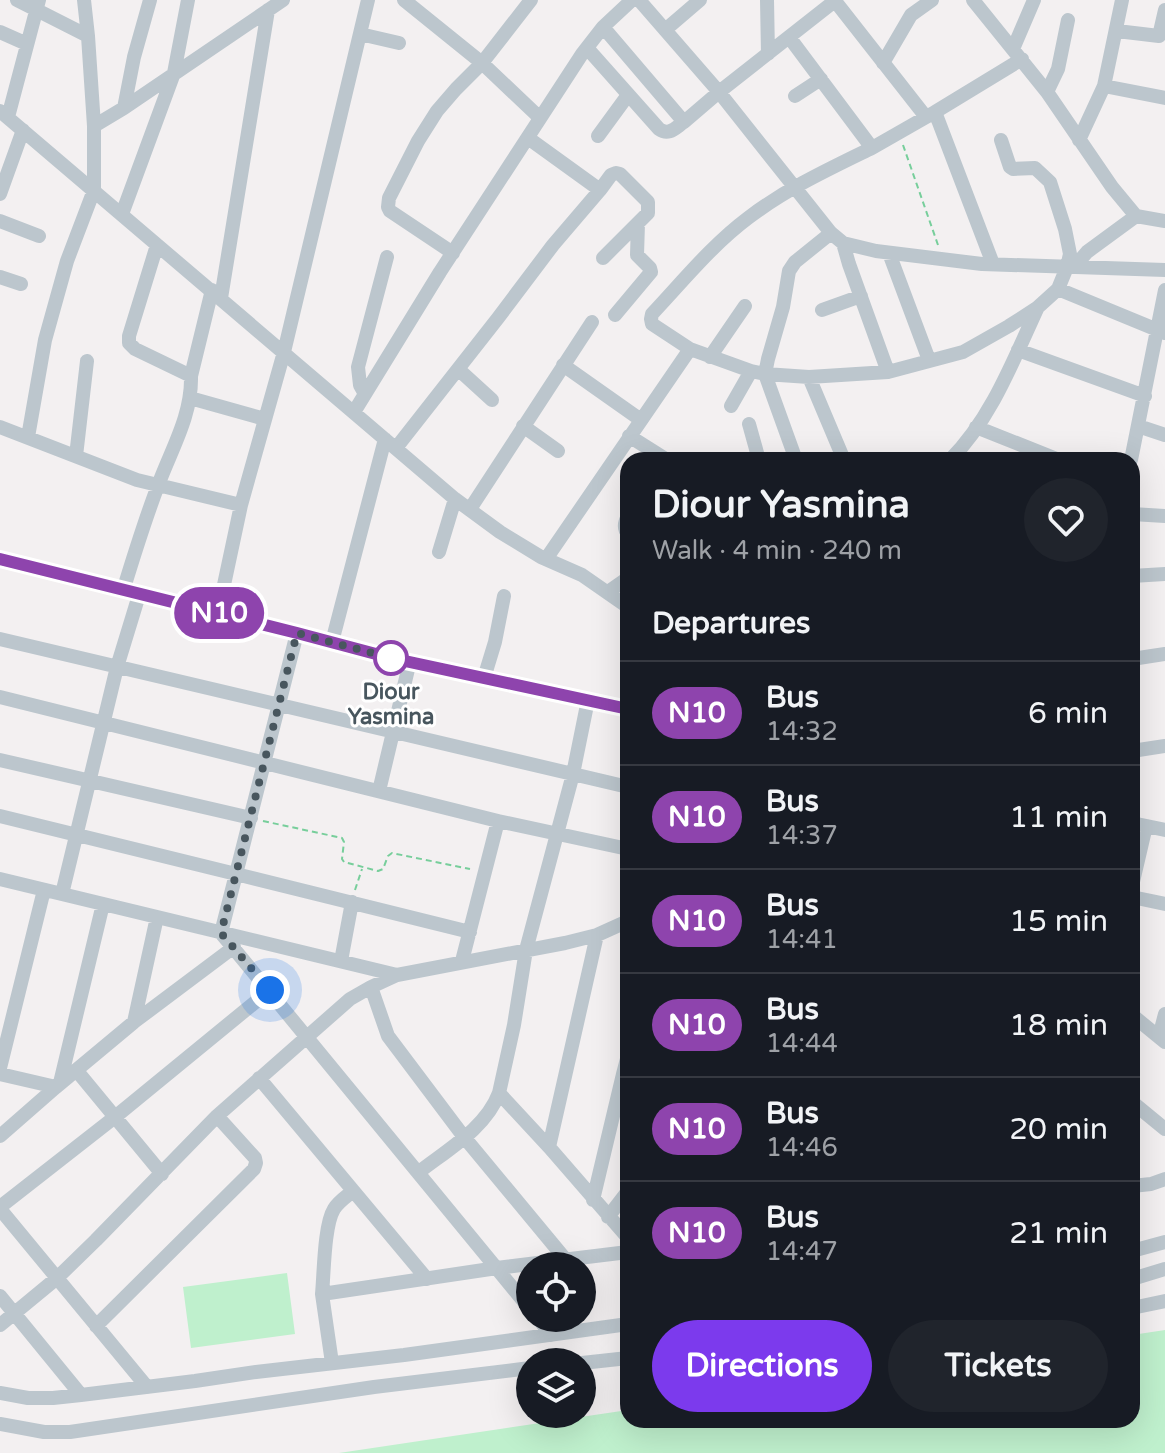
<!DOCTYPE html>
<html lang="en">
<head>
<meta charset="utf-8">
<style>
  body { margin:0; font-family:"Varela Round",sans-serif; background:#20242c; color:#f1f3f6; height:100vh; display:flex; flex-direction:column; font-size:30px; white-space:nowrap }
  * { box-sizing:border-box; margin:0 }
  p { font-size:26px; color:#9ea1a6 }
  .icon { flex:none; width:44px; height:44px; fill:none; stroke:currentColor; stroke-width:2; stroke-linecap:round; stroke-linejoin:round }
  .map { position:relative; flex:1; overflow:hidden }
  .drawer { position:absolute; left:620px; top:452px; width:520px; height:976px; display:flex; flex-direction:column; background:#171b24; border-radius:24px; box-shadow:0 8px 32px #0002 }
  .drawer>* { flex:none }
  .badge { padding:0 16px; border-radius:26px; font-size:28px; line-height:52px }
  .tools { position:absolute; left:516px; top:1252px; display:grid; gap:16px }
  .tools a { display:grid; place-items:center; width:80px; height:80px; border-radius:50%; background:#171b24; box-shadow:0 8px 32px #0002; font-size:40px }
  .you { position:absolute; width:40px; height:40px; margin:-20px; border:6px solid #fff; border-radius:50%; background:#1a73e8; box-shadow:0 0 0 12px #1a73e833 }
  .map>.badge { position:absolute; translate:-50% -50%; box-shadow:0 0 0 4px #fff }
  h2 { padding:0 32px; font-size:30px; line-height:72px }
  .round { display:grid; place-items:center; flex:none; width:84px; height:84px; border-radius:42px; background:#20242c }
  .overview { display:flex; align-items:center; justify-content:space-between; height:136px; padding:0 32px }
  h1 { font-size:38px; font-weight:800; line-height:60px }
  .cta { display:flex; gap:16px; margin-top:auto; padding:16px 32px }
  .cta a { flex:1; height:92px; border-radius:48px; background:#7c3aed; color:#fff; font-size:32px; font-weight:800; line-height:92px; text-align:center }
  .cta a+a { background:#20242c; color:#f1f3f6 }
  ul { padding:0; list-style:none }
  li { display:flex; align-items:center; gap:24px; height:104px; padding:0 32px; border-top:2px solid #363941 }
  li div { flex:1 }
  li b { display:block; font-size:30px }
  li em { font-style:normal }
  li .badge { min-width:88px; font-weight:700; text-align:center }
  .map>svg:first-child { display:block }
  .green { fill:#bff0cd }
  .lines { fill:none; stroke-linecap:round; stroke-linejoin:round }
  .path { stroke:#77ce9b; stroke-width:2; stroke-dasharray:6 4; stroke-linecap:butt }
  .minor { stroke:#bcc6cd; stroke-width:14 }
  .line-casing { stroke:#fff; stroke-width:18 }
  .line { stroke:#8e44ad; stroke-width:12 }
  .walk { stroke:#48565e; stroke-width:8; stroke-dasharray:0 14.4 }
  .stop-dot { fill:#fff; stroke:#8e44ad; stroke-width:4 }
  .labels { text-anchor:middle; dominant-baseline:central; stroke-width:6; stroke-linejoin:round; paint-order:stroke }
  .stop-label { font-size:22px; font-weight:bold; fill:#48565e; stroke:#fff }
</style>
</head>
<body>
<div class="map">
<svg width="1165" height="1453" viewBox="0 0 1165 1453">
  <rect width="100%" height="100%" fill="#f3f0f1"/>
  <path class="green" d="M287,1273L295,1334L191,1348L183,1287Z
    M1165,1330V1453H339L628,1410V1420H1132V1335Z"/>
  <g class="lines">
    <path class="path" d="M903,145L938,245
      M263,821L342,838L344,842L342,859L344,862L378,871L383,869L388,856L392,853L470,869
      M355,890L362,869"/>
    <path class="minor" d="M17,0L88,36
      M404,0L482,63L540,118
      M639,0L719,92L831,233L843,243L876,251L982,264L1165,270
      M767,0L768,54
      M973,0L1047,92L1112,187L1136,216L1165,221
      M835,1L926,117
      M665,30L700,0
      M1117,31L1159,36L1165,10
      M0,32L27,44
      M360,34L399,43
      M789,37L872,148L935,112
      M587,48L659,129C669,136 675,128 684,122L603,27
      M1013,49L1034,0
      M883,63L911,15L932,0
      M1104,86L1165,98
      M1047,92L1058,69L1068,20
      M795,96L821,79
      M124,108L134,57L150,0
      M0,111L455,499L500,532L541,557L582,575L628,607
      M8,117L39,0
      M684,122L719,92L836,0
      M94,126L124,108L283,0
      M598,136L628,95
      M528,138L600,190L611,175L616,173L620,174L648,202V213L603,258
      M1079,140L1104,86L1122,0
      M0,194L23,130
      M122,214L174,73L188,0
      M0,221L39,236
      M831,233L795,262L789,271L783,307L768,359L765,374L751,371L690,349L652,324L651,319L652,314C683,281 712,245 748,218C786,189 829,169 872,148
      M843,243L849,264L888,372
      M157,245L129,336V343L135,349L191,376L212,290
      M453,253L390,211L388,207L389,198L418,141L437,111L456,89L482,63L531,0
      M889,253L929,360
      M993,264L935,112L1022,59
      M1078,267L1081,259L1087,252L1136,216
      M0,277L21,284
      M1058,289L1165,333
      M221,298L268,10
      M822,310L861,296
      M615,315L651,272L650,268L637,255L638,223
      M1018,350L1145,396
      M710,357L745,306
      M563,365L641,420
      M458,369L492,400
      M809,377L844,460
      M365,394L360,385L358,367L387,257
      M190,398L265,419
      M731,406L751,371
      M354,412L440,272L582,54L603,27L632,0
      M749,424L759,460
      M523,426L558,451
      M1138,426L1165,435
      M0,427L137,480L241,505
      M976,427L1059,460
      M629,436L667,460
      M28,437L45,340L67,261L94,190V126L88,36L84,0
      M396,448L498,318L553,245L600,190
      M76,456L87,361
      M796,460L765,374L809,377L888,372L963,352L1009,326L1037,308L1058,289L1067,267L1070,254L1065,229L1050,182L1035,168L1013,169L1010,167L1001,140
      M950,460C991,419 1013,361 1037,309
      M1131,460L1165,290
      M470,509L592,322
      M1132,514L1165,516
      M628,516C624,523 623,528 628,534
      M439,552L455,499
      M0,559L123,591L274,627L391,658L628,709
      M546,559L690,349
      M1132,576L1165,574
      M123,591C134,555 145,519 159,483C172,448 192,415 191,376
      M608,592L628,578
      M218,613L241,505L284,352L368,0
      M297,633L236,874L470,932
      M0,639L628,787
      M332,642L385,439
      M1132,659L1165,654
      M484,678L495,642L504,596
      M0,697L498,821L628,849
      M588,700L573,774L526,950L514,1025L499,1093L549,1147L628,1238
      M1132,751L1165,746
      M0,760L251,818
      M379,791L410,661
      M0,816L236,874L221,933L530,1309
      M1132,823L1165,830
      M0,879L397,975
      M1132,886L1146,826
      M62,894L117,667L139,595
      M1132,897L1165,904
      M341,961L352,902
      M462,961L498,821
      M371,987L388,1036L464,1137L566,1260
      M1132,1015L1165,1042
      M134,1022L157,917
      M1159,1037L1165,1014
      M628,1055L623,1074L628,1078
      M0,1068L44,890
      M77,1071L162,1174
      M0,1074L56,1087L134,1022L234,947
      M259,1078L427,1279
      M60,1083L103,904
      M1132,1102L1165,1129
      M0,1136L56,1087
      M549,1147L597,935
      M419,1172C447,1150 486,1128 499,1093
      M1132,1186L1151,1184L1165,1179
      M593,1200L623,1074
      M0,1207L115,1117L270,990
      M0,1209L147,1387
      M608,1217L628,1191
      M1132,1251L1165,1242
      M1132,1279L1165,1269
      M322,1294C324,1274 324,1225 334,1209C338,1202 347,1196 353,1191
      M0,1296L81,1395
      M1132,1308L1165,1301
      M538,1318L551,1335
      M0,1325L57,1278L96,1240L217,1116L350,999L371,987L397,975L565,943L597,935L628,921
      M96,1326L254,1169L256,1163L255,1158L217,1116
      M332,1363L322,1294L497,1268L628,1252
      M582,1363L628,1358
      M0,1393L28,1398H53L81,1395L195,1381L256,1372L404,1355L628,1324
      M0,1424L44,1432H70L374,1387L530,1368"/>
  </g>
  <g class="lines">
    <g class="line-casing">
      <path id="line" d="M0,559L297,633L391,658L628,709"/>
    </g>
    <use href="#line" class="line"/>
    <path class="walk" d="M270,990L221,933L297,633L391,658"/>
  </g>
  <circle class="stop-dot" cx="391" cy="658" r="16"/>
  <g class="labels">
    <g class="stop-label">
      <text x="391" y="692">Diour<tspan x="391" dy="25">Yasmina</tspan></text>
    </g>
  </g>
</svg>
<div class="tools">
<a><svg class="icon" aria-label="locate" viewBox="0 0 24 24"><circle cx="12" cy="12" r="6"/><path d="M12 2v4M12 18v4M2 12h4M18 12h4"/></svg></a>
<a><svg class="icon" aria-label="layers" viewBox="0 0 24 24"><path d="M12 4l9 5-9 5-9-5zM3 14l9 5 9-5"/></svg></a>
</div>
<div class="you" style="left:270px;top:990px"></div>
<b class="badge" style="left:219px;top:613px;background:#8e44ad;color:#fff">N10</b>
<section class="drawer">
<div class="overview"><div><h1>Diour Yasmina</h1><p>Walk · 4 min · 240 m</p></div><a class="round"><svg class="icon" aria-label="heart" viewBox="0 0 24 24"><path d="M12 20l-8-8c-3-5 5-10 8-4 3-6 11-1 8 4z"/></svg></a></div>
<h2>Departures</h2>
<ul>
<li><span class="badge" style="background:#8e44ad;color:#fff">N10</span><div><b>Bus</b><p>14:32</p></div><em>6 min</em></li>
<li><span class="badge" style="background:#8e44ad;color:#fff">N10</span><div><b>Bus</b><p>14:37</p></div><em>11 min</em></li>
<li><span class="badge" style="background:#8e44ad;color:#fff">N10</span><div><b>Bus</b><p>14:41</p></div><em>15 min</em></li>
<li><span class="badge" style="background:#8e44ad;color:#fff">N10</span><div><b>Bus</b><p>14:44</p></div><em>18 min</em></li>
<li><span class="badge" style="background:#8e44ad;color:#fff">N10</span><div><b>Bus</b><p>14:46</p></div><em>20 min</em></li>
<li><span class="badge" style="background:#8e44ad;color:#fff">N10</span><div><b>Bus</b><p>14:47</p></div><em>21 min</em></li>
</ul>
<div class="cta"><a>Directions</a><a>Tickets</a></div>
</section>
</div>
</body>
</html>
